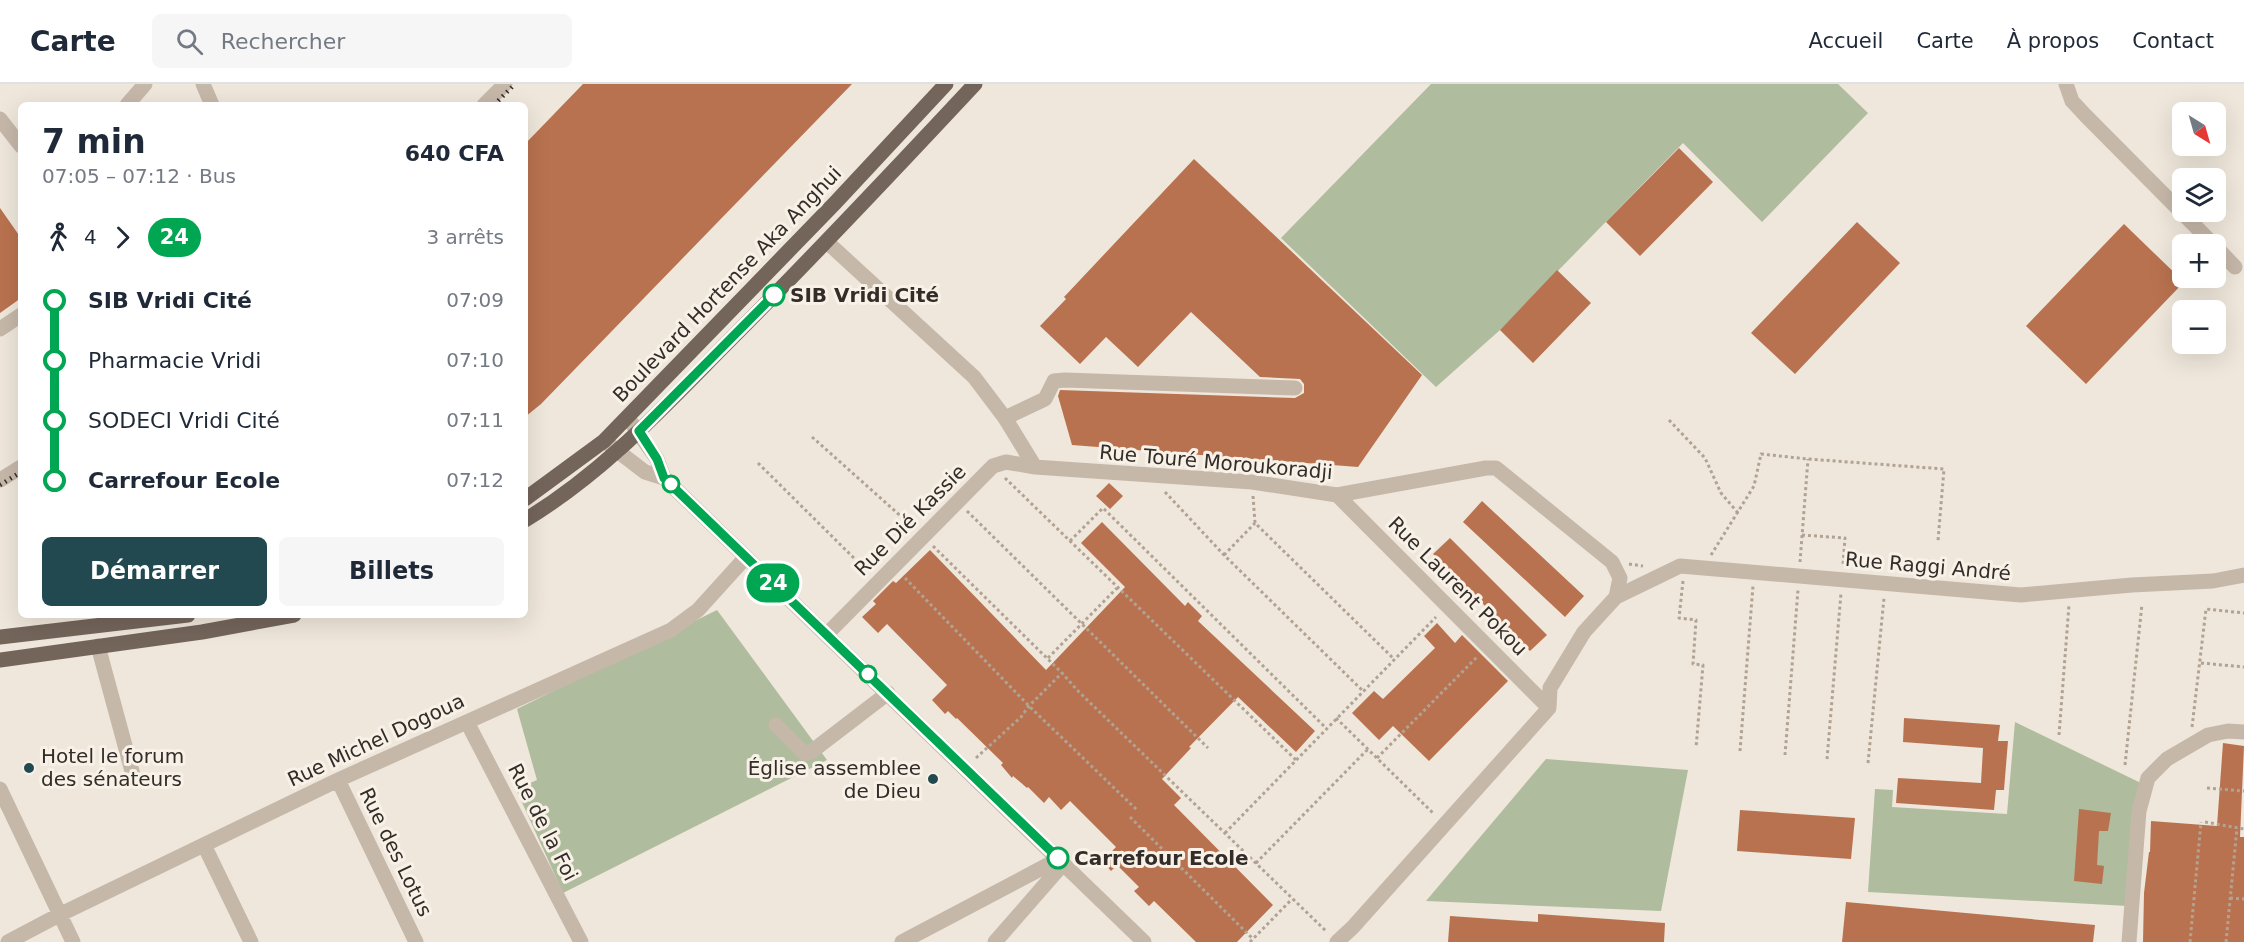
<!DOCTYPE html>
<html lang="fr">
<head>
<meta charset="utf-8">
<style>
  body { margin:0; font-family:"DejaVu Sans",sans-serif; background:#f6f6f7; color:#1f2937; height:100vh; display:flex; flex-direction:column; font-size:22px; white-space:nowrap }
  * { box-sizing:border-box; margin:0 }
  p { font-size:20px; color:#747a83 }
  .icon { flex:none; width:33px; height:33px; fill:none; stroke:currentColor; stroke-width:2; stroke-linecap:round; stroke-linejoin:round }
  .map { position:relative; flex:1; overflow:hidden }
  .sheet { position:absolute; left:18px; top:18px; width:510px; height:516px; display:flex; flex-direction:column; background:#fff; border-radius:9px; box-shadow:0 6px 24px #0002 }
  .sheet>* { flex:none }
  .badge { padding:0 12px; border-radius:20px; font-size:21px; line-height:39px }
  .needle { width:39px; rotate:143deg }
  .buttons { position:absolute; left:2172px; top:18px; display:grid; gap:12px }
  .buttons a { display:grid; place-items:center; width:54px; height:54px; border-radius:9px; background:#fff; box-shadow:0 6px 24px #0002; font-size:30px }
  .map>.badge { position:absolute; translate:-50% -50%; box-shadow:0 0 0 3px #fff }
  .legs { display:flex; align-items:center; gap:9px; height:66px; padding:0 24px; font-size:20px }
  .legs p { margin-inline-start:auto }
  .overview { display:flex; align-items:center; justify-content:space-between; height:102px; padding:0 24px }
  h1 { font-size:33px; font-weight:800; line-height:45px }
  .cta { display:flex; gap:12px; margin-top:auto; padding:12px 24px }
  .cta a { flex:1; height:69px; border-radius:9px; background:#224950; color:#fff; font-size:24px; font-weight:800; line-height:69px; text-align:center }
  .cta a+a { background:#f6f6f7; color:#1f2937 }
  ul { padding:0 24px; list-style:none }
  li { display:flex; align-items:center; gap:21px; height:60px; font-size:22px }
  li i { display:grid; place-items:center; width:9px; height:100%; margin:0 8px; background:currentColor }
  li i::after { content:''; width:15px; height:15px; margin:-8px; border:4px solid; border-radius:50%; background:#fff }
  li p { margin-inline-start:auto }
  li:first-child i { background:linear-gradient(#0000 50%,currentColor 0) }
  li:last-child i { background:linear-gradient(currentColor 50%,#0000 0) }
  header { display:flex; align-items:center; gap:36px; box-sizing:border-box; height:84px; padding:0 30px; background:#fff; border-bottom:2px solid #e0e1e3 }
  header strong { font-size:28px }
  nav { display:flex; gap:33px; margin-inline-start:auto; font-size:21px }
  .search { width:420px; height:54px; background:#f6f6f7; display:flex; align-items:center; gap:15px; box-sizing:border-box; padding:0 21px; border-radius:9px; color:#747a83; font-size:22px }
  .map>svg:first-child { display:block }
  .green { fill:#afbc9d }
  .building { fill:#b9724f }
  .lines { fill:none; stroke-linecap:round; stroke-linejoin:round }
  .path { stroke:#b1a393; stroke-width:3; stroke-dasharray:3 3; stroke-linecap:butt }
  .minor { stroke:#c6b8a9; stroke-width:15 }
  .major { stroke:#74655a; stroke-width:15 }
  .rail { stroke:#332c28; stroke-width:4.5; stroke-dasharray:1.5 4.5; stroke-linecap:butt }
  .line-1-casing { stroke:#fff; stroke-width:14 }
  .line-1 { stroke:#00a651; stroke-width:9 }
  .stop-1-dot { fill:#fff; stroke:#00a651; stroke-width:3 }
  .poi-dot { fill:#224950; stroke:#f7f1e7; stroke-width:2 }
  .labels { text-anchor:middle; dominant-baseline:central; stroke-width:6; stroke-linejoin:round; paint-order:stroke }
  .street-label { font-size:20px; fill:#332c28; stroke:#f7f1e7 }
  .stop-label { font-size:20px; font-weight:bold; fill:#332c28; stroke:#f7f1e7; text-anchor:start }
  .poi-label { font-size:20px; fill:#332c28; stroke:#f7f1e7; text-anchor:start }
</style>
</head>
<body>
<header>
<strong>Carte</strong>
<div class="search"><svg class="icon" aria-label="search" viewBox="0 0 24 24"><circle cx="10" cy="10" r="6"/><path d="M15 15l6 6"/></svg>Rechercher</div>
<nav><a>Accueil</a><a>Carte</a><a>À propos</a><a>Contact</a></nav>
</header>
<div class="map">
<svg width="2244" height="858" viewBox="0 0 2244 858">
  <rect width="100%" height="100%" fill="#efe7db"/>
  <path class="green" d="M1431,0H1838L1868,29L1762,138L1683,59L1500,246L1436,303L1281,154Z
    M717,526L827,676L563,809L516,705L537,696L517,625Z
    M2015,638L2145,701L2128,822L1868,808L1875,705L1893,706L1892,723L2007,730Z
    M1546,675L1688,686L1661,827L1426,817Z"/>
  <path class="building" d="M583,0H852L541,320L525,333V60Z
    M1679,64L1713,98L1640,172L1606,138Z
    M1194,75L1422,291L1358,383L1072,361L1058,312L1060,306L1295,314L1304,309V300L1300,295L1260,293L1191,228L1138,283L1106,253L1080,280L1040,242L1066,215L1064,213Z
    M0,124L21,154V214L0,229Z
    M1857,138L1900,179L1795,290L1751,249Z
    M2124,140L2184,198L2086,300L2026,242Z
    M1557,186L1591,219L1533,279L1500,246Z
    M1109,399L1123,412L1110,425L1096,412Z
    M1482,417L1584,512L1565,533L1463,438Z
    M1102,438L1185,522L1188,518L1202,532L1198,537L1315,647L1296,668L1238,613L1189,663L1191,664L1162,695L1181,714L1174,721L1273,821L1237,858H1196L1154,817L1149,822L1134,807L1139,803L1117,781L1111,787L1102,777L1116,763L1070,717L1061,726L1049,713L1044,719L1028,703L1027,704L1013,692L1012,694L1001,681L1003,679L957,634L956,635L948,627L945,630L932,616L947,601L887,540L878,549L862,533L876,520L873,517L893,497L896,499L930,466L1046,586L1125,503L1081,459Z
    M1450,454L1547,551L1530,567L1433,470Z
    M1437,539L1455,559L1462,551L1508,597L1429,677L1393,642L1379,656L1352,629L1374,607L1383,615L1435,564L1424,552Z
    M1904,634L2000,641L1998,657H2008L2004,706H1996L1994,726L1896,719L1898,694L1981,699L1983,664L1903,658Z
    M2223,659L2244,662L2240,753H2244V858H2143L2144,809L2149,768H2150L2151,737L2217,742Z
    M2079,725L2111,729L2108,747H2099L2097,781L2104,782L2102,800L2074,797Z
    M1740,726L1855,734L1851,775L1737,767Z
    M1846,818L2095,841L2093,858H1842Z
    M1538,830L1665,839L1664,858H1448L1450,832L1538,838Z"/>
  <g class="lines">
    <path class="path" d="M1669,336L1705,374L1721,409L1738,429
      M812,353L913,443
      M758,379L868,488
      M1005,394L1296,676
      M1165,408L1224,471L1363,607
      M1253,412L1255,439L1394,575
      M967,427L1208,664
      M1802,451L1845,454L1843,481
      M1070,457L1103,424L1326,644
      M933,462L1062,589L1079,608L1327,848
      M1224,471L1255,439
      M1711,471L1754,402L1761,370L1808,375L1944,385L1938,457
      M1800,478L1808,375
      M1629,480L1643,482
      M905,494L1029,622L1137,726
      M1683,497L1679,534L1696,536L1693,580L1703,581L1696,664
      M1048,574L1117,504
      M2201,579L2244,583
      M1336,634L1433,729
      M2192,643L2206,525L2244,529
      M2059,651L2069,521
      M1740,667L1753,502
      M1785,671L1798,506
      M976,674L1021,633L1029,622L1062,589
      M1377,674L1477,573
      M1827,675L1841,509
      M1868,679L1884,514
      M2125,681L2142,520
      M2207,704L2244,707
      M1130,733L1253,855
      M2205,738L2244,745
      M1225,749L1436,533
      M1256,779L1368,665
      M2230,814L2244,815
      M1250,858L1292,815
      M2190,858L2201,738
      M2226,858L2237,744"/>
    <path class="minor" d="M203,0L212,21
      M2066,0L2072,17L2086,32L2213,160
      M127,21L145,0
      M484,21L505,0
      M0,35L21,62
      M827,158L974,293L1005,334L1035,383L1252,398L1337,411L1486,384H1496L1612,478L1620,494L1616,513L1584,548L1550,604L1549,624L1353,843L1337,858
      M2216,163L2235,183
      M0,245L21,231
      M628,334L657,375L664,394
      M1005,334L1045,315L1054,297L1065,296L1295,304
      M607,359L645,388L664,394L1144,858
      M0,396L21,383
      M1337,411L1549,624
      M1616,513L1680,482L2021,511L2132,501L2213,497L2244,491
      M827,550L993,382L1006,378L1035,383
      M98,562L133,691
      M467,638L581,858
      M776,641L805,670L811,668L888,609
      M338,696L416,858
      M0,705L73,858
      M204,761L251,858
      M8,858L59,831L338,696L671,546L698,526L746,473
      M902,858L1059,775
      M995,858L1063,780
      M2129,858L2139,727L2148,694L2167,675L2208,651L2228,647L2244,648"/>
    <path class="major" d="M525,415L604,357L835,119L946,0
      M525,436C600,391 659,328 720,266C807,179 891,90 975,0
      M0,553L188,531
      M0,576L202,548L294,531"/>
    <path class="rail" d="M494,21L515,0
      M0,401L21,388"/>
  </g>
  <g class="lines">
    <g class="line-1-casing">
      <path id="line-1" d="M774,211L639,347L657,375L664,394L1058,774"/>
    </g>
    <use href="#line-1" class="line-1"/>
  </g>
  <g class="stop-1-dot">
    <circle cx="774" cy="211" r="10"/>
    <circle cx="671" cy="400" r="8"/>
    <circle cx="868" cy="590" r="8"/>
    <circle cx="1058" cy="774" r="10"/>
  </g>
  <g class="poi-dot">
    <circle cx="29" cy="684" r="6"/>
    <circle cx="933" cy="695" r="6"/>
  </g>
  <g class="labels">
    <g class="street-label">
      <text transform="translate(727 200) rotate(-46)">Boulevard Hortense Aka Anghui</text>
      <text transform="translate(1216 378) rotate(5)">Rue Touré Moroukoradji</text>
      <text transform="translate(910 436) rotate(-45)">Rue Dié Kassie</text>
      <text transform="translate(1928 482) rotate(5)">Rue Raggi André</text>
      <text transform="translate(1458 502) rotate(45)">Rue Laurent Pokou</text>
      <text transform="translate(376 656) rotate(-25)">Rue Michel Dogoua</text>
      <text transform="translate(543 738) rotate(63)">Rue de la Foi</text>
      <text transform="translate(396 768) rotate(64)">Rue des Lotus</text>
    </g>
    <g class="stop-label">
      <text x="790" y="211">SIB Vridi Cité</text>
      <text x="1074" y="774">Carrefour Ecole</text>
    </g>
    <g class="poi-label">
      <text x="41" y="672">Hotel le forum<tspan x="41" dy="23">des sénateurs</tspan></text>
      <text x="921" y="684" text-anchor="end">Église assemblee<tspan x="921" dy="23">de Dieu</tspan></text>
    </g>
  </g>
</svg>
<div class="buttons">
<a><svg class="needle" viewBox="-14 -14 28 28"><path d="M0-13l5 13h-10z" fill="#e53935"/><path d="M0 13l5-13h-10z" fill="#747a83"/></svg></a>
<a><svg class="icon" aria-label="layers" viewBox="0 0 24 24"><path d="M12 4l9 5-9 5-9-5zM3 14l9 5 9-5"/></svg></a>
<a>+</a>
<a>−</a>
</div>
<b class="badge" style="left:773px;top:499px;background:#00a651;color:#fff">24</b>
<section class="sheet">
<div class="overview"><div><h1>7 min</h1><p>07:05 – 07:12 · Bus</p></div><b>640 CFA</b></div>
<div class="legs"><svg class="icon" aria-label="walk" viewBox="0 0 24 24"><circle cx="13" cy="4" r="2"/><path d="M13 8l-2 6 4 7M11 14l-3 7M7 12l3-4h3l4 4"/></svg>4<svg class="icon" aria-label="forward" viewBox="0 0 24 24"><path d="M9 5l7 7-7 7"/></svg><b class="badge" style="background:#00a651;color:#fff">24</b><p>3 arrêts</p></div>
<ul>
<li><i style="color:#00a651"></i><b>SIB Vridi Cité</b><p>07:09</p></li>
<li><i style="color:#00a651"></i><span>Pharmacie Vridi</span><p>07:10</p></li>
<li><i style="color:#00a651"></i><span>SODECI Vridi Cité</span><p>07:11</p></li>
<li><i style="color:#00a651"></i><b>Carrefour Ecole</b><p>07:12</p></li>
</ul>
<div class="cta"><a>Démarrer</a><a>Billets</a></div>
</section>
</div>
</body>
</html>
